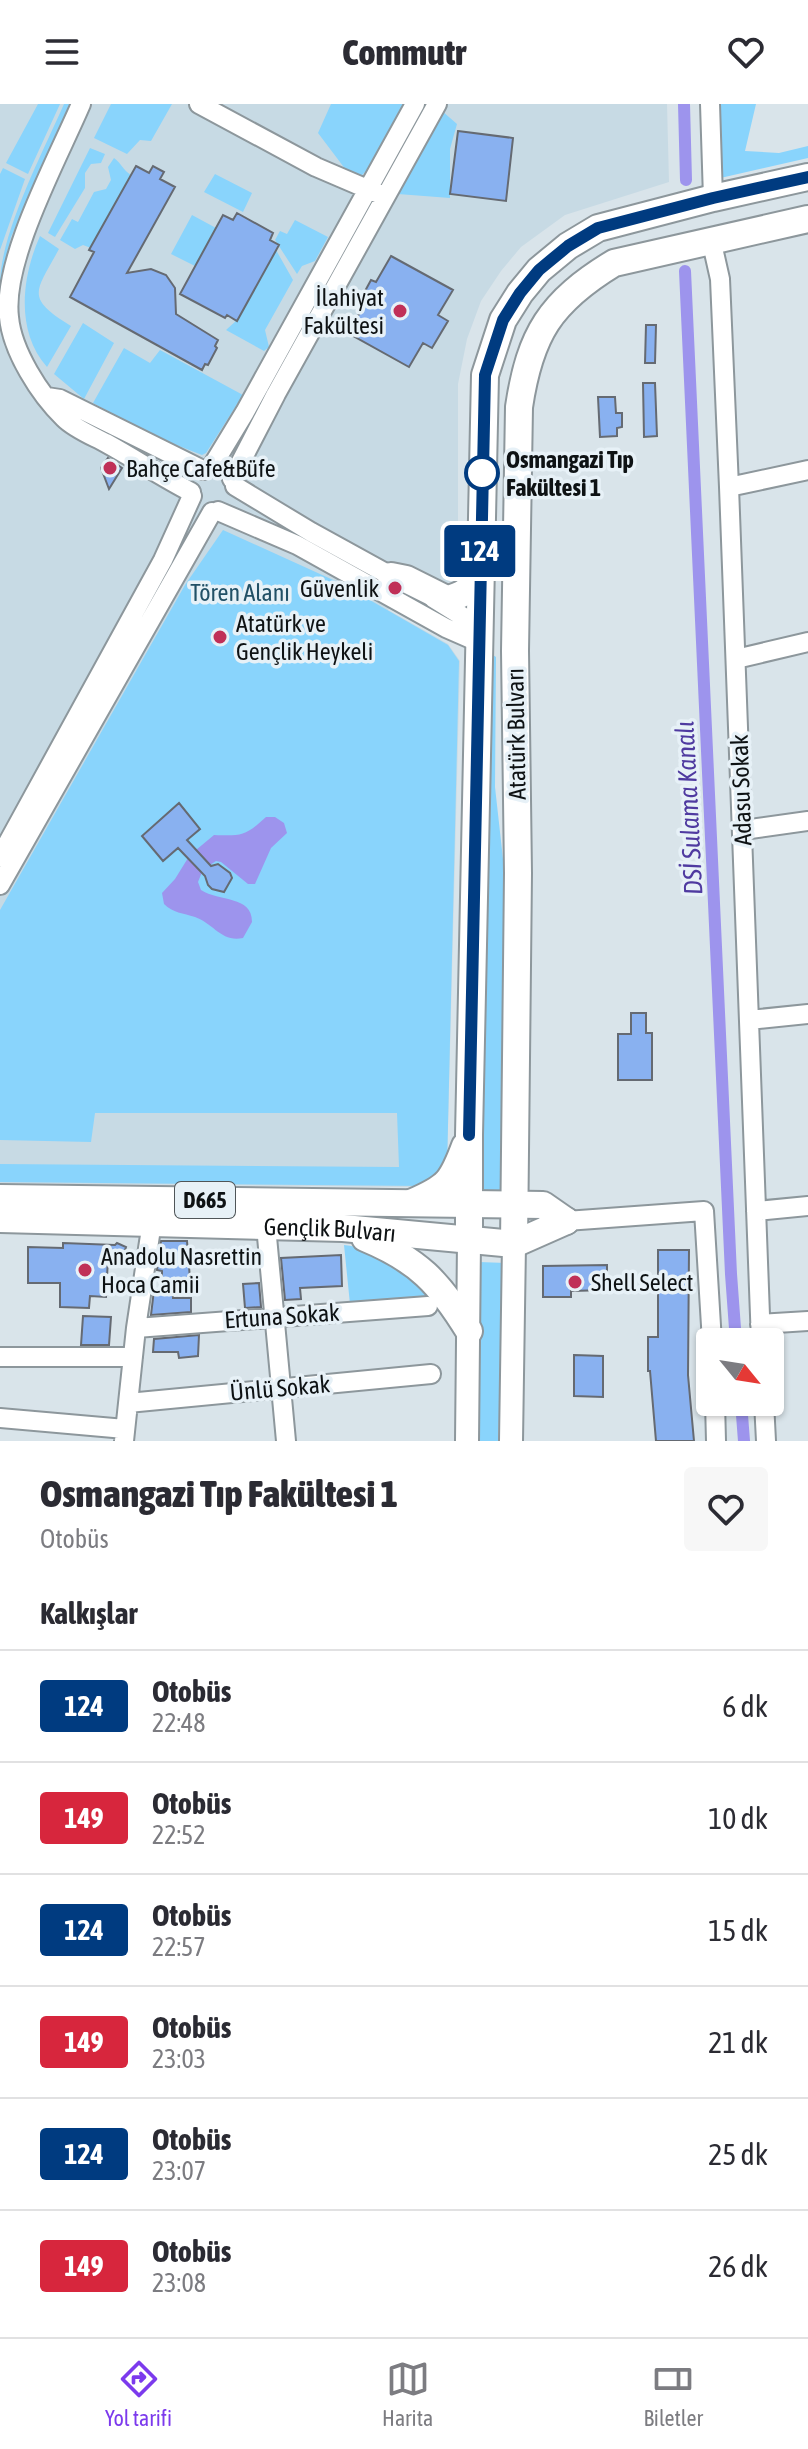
<!DOCTYPE html>
<html lang="tr">
<head>
<meta charset="utf-8">
<style>
  body { margin:0; font-family:"Asap Condensed",sans-serif; background:#f7f7f7; color:#2b2b33; height:100vh; display:flex; flex-direction:column; font-size:30px; white-space:nowrap }
  * { box-sizing:border-box; margin:0 }
  p { font-size:26px; color:#7c7c81 }
  .icon { flex:none; width:44px; height:44px; fill:none; stroke:currentColor; stroke-width:2; stroke-linecap:round; stroke-linejoin:round }
  .map { position:relative; height:1337px; overflow:hidden }
  .panel { display:flex; flex-direction:column; background:#fff; flex:1 }
  .panel>* { flex:none }
  .badge { padding:0 16px; border-radius:6px; font-size:28px; line-height:52px }
  .needle { width:52px; rotate:120deg }
  .tools { position:absolute; left:696px; top:1224px; display:grid; gap:16px }
  .tools a { display:grid; place-items:center; width:88px; height:88px; border-radius:8px; background:#fff; box-shadow:0 2px 6px #0004; font-size:40px }
  .map>.badge { position:absolute; translate:-50% -50%; box-shadow:0 0 0 4px #fff }
  h2 { padding:0 40px; font-size:30px; line-height:72px }
  .round { display:grid; place-items:center; flex:none; width:84px; height:84px; border-radius:8px; background:#f7f7f7 }
  .summary { display:flex; align-items:center; justify-content:space-between; height:136px; padding:0 40px }
  h1 { font-size:38px; font-weight:800; line-height:60px }
  ul { padding:0; list-style:none }
  li { display:flex; align-items:center; gap:24px; height:112px; padding:0 40px; border-top:2px solid #e1e1e2 }
  li div { flex:1 }
  li b { display:block; font-size:30px }
  li em { font-style:normal }
  li .badge { min-width:88px; font-weight:700; text-align:center }
  header { display:flex; justify-content:space-between; align-items:center; height:104px; padding:0 40px; background:#fff; font-size:36px; font-weight:800 }
  .menu { display:flex; justify-content:space-around; align-items:center; height:112px; border-top:2px solid #e1e1e2; background:#fff; font-size:22px; color:#7c7c81 }
  .menu a { display:grid; justify-items:center; gap:4px }
  .menu .active { color:#7c3aed }
  .map>svg:first-child { display:block }
  .built { fill:#c7dae4 }
  .green { fill:#89d4fc }
  .water { fill:#9d94ed }
  .lines { fill:none; stroke-linecap:round; stroke-linejoin:round }
  .canal { stroke:#9d94ed; stroke-width:12 }
  .building { fill:#89b1f0; stroke:#656a72; stroke-width:2 }
  .minor-casing { stroke:#8d979c; stroke-width:22 }
  .major-casing { stroke:#8d979c; stroke-width:26 }
  .highway-casing { stroke:#8d979c; stroke-width:30 }
  .minor { stroke:#fff; stroke-width:18 }
  .major { stroke:#fff; stroke-width:22 }
  .highway { stroke:#fff; stroke-width:26 }
  .line-casing { stroke:#fff; stroke-width:18 }
  .line { stroke:#003b80; stroke-width:12 }
  .poi-dot { fill:#c03058; stroke:#e7f1f7; stroke-width:3 }
  .stop-dot { fill:#fff; stroke:#003b80; stroke-width:4 }
  .labels { text-anchor:middle; dominant-baseline:central; stroke-width:7; stroke-linejoin:round; paint-order:stroke }
  .shield { fill:#e7f1f7; stroke:#4f5558; stroke-width:2 }
  .shield-label { font-size:22px; font-weight:bold; fill:#0e1214 }
  .poi-label { font-size:24px; fill:#0e1214; stroke:#e7f1f7; text-anchor:start }
  .stop-label { font-size:24px; font-weight:bold; fill:#0e1214; stroke:#e7f1f7; text-anchor:start }
  .park-label { font-size:24px; fill:#215066; stroke:#e7f1f7 }
  .street-label { font-size:24px; fill:#0e1214; stroke:#e7f1f7 }
  .water-label { font-size:26px; font-style:italic; fill:#4f3aa0; stroke:#e7f1f7 }
</style>
</head>
<body>
<header><svg class="icon" aria-label="menu" viewBox="0 0 24 24"><path d="M4 6h16M4 12h16M4 18h16"/></svg>Commutr<svg class="icon" aria-label="heart" viewBox="0 0 24 24"><path d="M12 20l-8-8c-3-5 5-10 8-4 3-6 11-1 8 4z"/></svg></header>
<div class="map">
<svg width="808" height="1337" viewBox="0 0 808 1337">
  <rect width="100%" height="100%" fill="#d9e4ea"/>
  <path class="built" d="M0,0H667L669,78L565,111L521,143L501,167L481,197L467,235L458,280V468L455,474L442,483L412,465L388,506L448,540L460,557L447,1063L421,1083L0,1079Z"/>
  <path class="green" d="M38,0H60L28,70L6,59Z
    M64,0H70L11,133L0,180C0,130 43,48 64,0Z
    M111,0H172L151,37L140,36L127,50L94,34Z
    M331,0H403L366,67L360,73L349,70L318,29Z
    M713,0H756L745,47L779,49L808,42V54L716,75Z
    M442,7L457,20L450,45V94L398,90Z
    M90,44L105,50L101,59L91,60L85,69V84L55,133L48,129Z
    M114,54C121,59 123,66 131,71L91,144L83,141L75,145L60,136L72,115L78,118L94,88L106,85L111,76L108,63Z
    M3,64L25,75L0,146V70Z
    M215,70L252,89L243,108L204,88Z
    M192,111L216,124L195,162L171,150Z
    M295,116L328,133L315,157L302,162L297,170L275,136L280,127L287,130Z
    M40,132L59,145C36,188 24,193 71,222L47,263C15,227 22,172 40,132Z
    M276,146L293,176L265,226L269,243L264,247L226,226L237,216Z
    M83,219L114,239L84,295L54,270Z
    M124,244L150,259L160,246L243,291L206,349L202,351L151,331L93,299Z
    M223,426L342,480L448,541L459,557L447,1063L426,1082L0,1078V1060L399,1063L397,1009H95L91,1038L0,1036V806L185,481Z
    M493,551L496,553L495,683L506,782L507,1089L493,1086L480,1090Z
    M344,1141C391,1147 401,1163 434,1194L350,1200Z
    M479,1158L506,1159L498,1337H478Z"/>
  <path class="water" d="M266,713H275L284,719L287,729L271,744L255,780H248L221,758L216,757L210,761L196,746L214,731C242,732 245,732 266,713Z
    M188,754L202,768L198,778L201,786C219,798 252,791 252,818L243,834C222,839 213,819 195,813C183,809 173,809 164,800L162,789L175,775Z"/>
  <g class="lines">
    <path class="canal" d="M684,0L686,76
      M685,167L731,1170L736,1238
      M741,1298L744,1337"/>
  </g>
  <path class="building" d="M458,27L513,34L506,97L450,90Z
    M136,62L149,69L153,62L164,68L160,75L175,83L127,169L151,165L166,171L175,184L176,210L218,236L215,242L217,244L208,261L205,260L202,266L70,193L94,148L89,146Z
    M237,109L273,129L270,136L279,141L237,217L227,211L225,214L180,190L223,111L233,116Z
    M391,152L453,186L438,211L448,217L432,244L423,239L409,263L348,229L363,203L358,200L371,176L376,178Z
    M646,221H656L655,259H645Z
    M643,279H655L657,332L644,333Z
    M598,293H615L616,309H622V323L617,324V332L600,333Z
    M108,354L122,364L109,385L101,364Z
    M179,699L200,725L187,736L211,762L218,760L230,769L232,774L224,788L212,785L208,781L205,772L178,744L163,757L142,732Z
    M631,909H646V929H652V976H618V930H631Z
    M161,1137H187L190,1175L173,1174V1194H191V1208L151,1211L154,1186H162V1167L157,1166Z
    M63,1139L115,1141L117,1139L126,1143L123,1152L108,1154L106,1193L90,1192L89,1204L60,1203V1179H28V1143L63,1144Z
    M658,1146H689L688,1271L694,1337H656L650,1267H648V1233H658Z
    M341,1151L342,1182L300,1184L301,1195L285,1196L281,1154Z
    M607,1161V1186L571,1187V1193H543V1162Z
    M259,1179L261,1203L245,1204L243,1180Z
    M83,1212L111,1213L109,1241H81Z
    M199,1231L198,1252L179,1254L178,1248H153L154,1235Z
    M574,1251L603,1252V1293L574,1292Z"/>
  <g class="lines">
    <g class="minor-casing">
      <path id="minor" d="M81,0C58,54 2,156 9,213C12,247 40,291 64,314C75,325 93,332 106,339C135,355 162,373 191,388
        M199,0L316,63L379,90
        M710,0L713,94
        M711,135L720,175L729,383L761,1238
        M47,293L60,295L203,366
        M211,364L245,308L415,0
        M232,375L276,290L437,0
        M235,382L311,428L400,477
        M729,383L808,366
        M218,407L297,441L446,524L478,538
        M433,494L478,522
        M736,555L808,538
        M743,726L808,717
        M0,753L163,456L192,392
        M0,781L212,408
        M749,916L808,910
        M756,1107L808,1102
        M566,1117L704,1107L712,1238
        M266,1122L286,1337
        M760,1220L808,1217
        M136,1224L428,1202
        M0,1253H133
        M715,1298L716,1337
        M764,1298L766,1337
        M128,1299L431,1270
        M0,1314L125,1325
        M124,1337L136,1224L152,1118"/>
    </g>
    <g class="major-casing">
      <path id="major" d="M467,1337L469,1138
        M511,1337L514,1140"/>
    </g>
    <g class="highway-casing">
      <g id="highway">
        <path d="M391,472L406,475L446,495C464,492 473,484 480,467"/>
        <path d="M0,1094L543,1101L566,1117"/>
        <path d="M413,1098C448,1083 452,1077 465,1042"/>
        <path id="s1" d="M0,1115L343,1124L514,1140L566,1117"/>
        <path d="M365,1134C418,1156 439,1178 469,1227"/>
        <path d="M469,1138V1031L485,271L503,216L520,189L539,166L568,142L598,124L713,94L808,73"/>
        <path d="M514,1140L518,769L515,547L519,303C530,230 550,198 614,159L808,115"/>
      </g>
    </g>
    <use href="#minor" class="minor"/>
    <use href="#major" class="major"/>
    <use href="#highway" class="highway"/>
  </g>
  <g class="lines">
    <g class="line-casing">
      <path id="line" d="M469,1031L485,271L503,216L520,189L539,166L568,142L598,124L713,94L808,73"/>
    </g>
    <use href="#line" class="line"/>
  </g>
  <g class="poi-dot">
    <circle cx="400" cy="207" r="8"/>
    <circle cx="110" cy="364" r="8"/>
    <circle cx="395" cy="484" r="8"/>
    <circle cx="220" cy="533" r="8"/>
    <circle cx="85" cy="1166" r="8"/>
    <circle cx="575" cy="1178" r="8"/>
  </g>
  <circle class="stop-dot" cx="482" cy="369" r="16"/>
  <g class="labels">
    <rect class="shield" x="175" y="1078" width="60" height="36" rx="6"/>
    <g class="shield-label">
      <text x="205" y="1096">D665</text>
    </g>
    <g class="poi-label">
      <text x="384" y="193" text-anchor="end">İlahiyat<tspan x="384" dy="28">Fakültesi</tspan></text>
      <text x="126" y="364">Bahçe Cafe&amp;Büfe</text>
      <text x="379" y="484" text-anchor="end">Güvenlik</text>
      <text x="236" y="519">Atatürk ve<tspan x="236" dy="28">Gençlik Heykeli</tspan></text>
      <text x="101" y="1152">Anadolu Nasrettin<tspan x="101" dy="28">Hoca Camii</tspan></text>
      <text x="591" y="1178">Shell Select</text>
    </g>
    <g class="stop-label">
      <text x="506" y="355">Osmangazi Tıp<tspan x="506" dy="28">Fakültesi 1</tspan></text>
    </g>
    <g class="park-label">
      <text x="240" y="488">Tören Alanı</text>
    </g>
    <g class="street-label">
      <text transform="translate(516 630) rotate(-91)">Atatürk Bulvarı</text>
      <text transform="translate(741 686) rotate(-92)">Adasu Sokak</text>
      <text stroke="none"><textPath href="#s1" startOffset="330">Gençlik Bulvarı</textPath></text>
      <text transform="translate(282 1212) rotate(-4)">Ertuna Sokak</text>
      <text transform="translate(280 1284) rotate(-5)">Ünlü Sokak</text>
    </g>
    <g class="water-label">
      <text transform="translate(689 704) rotate(-93)">DSİ Sulama Kanalı</text>
    </g>
  </g>
</svg>
<div class="tools">
<a><svg class="needle" viewBox="-14 -14 28 28"><path d="M0-13l5 13h-10z" fill="#e53935"/><path d="M0 13l5-13h-10z" fill="#7c7c81"/></svg></a>
</div>
<b class="badge" style="left:480px;top:447px;background:#003b80;color:#fff">124</b>
</div>
<section class="panel">
<div class="summary"><div><h1>Osmangazi Tıp Fakültesi 1</h1><p>Otobüs</p></div><a class="round"><svg class="icon" aria-label="heart" viewBox="0 0 24 24"><path d="M12 20l-8-8c-3-5 5-10 8-4 3-6 11-1 8 4z"/></svg></a></div>
<h2>Kalkışlar</h2>
<ul>
<li><span class="badge" style="background:#003b80;color:#fff">124</span><div><b>Otobüs</b><p>22:48</p></div><em>6 dk</em></li>
<li><span class="badge" style="background:#d7263d;color:#fff">149</span><div><b>Otobüs</b><p>22:52</p></div><em>10 dk</em></li>
<li><span class="badge" style="background:#003b80;color:#fff">124</span><div><b>Otobüs</b><p>22:57</p></div><em>15 dk</em></li>
<li><span class="badge" style="background:#d7263d;color:#fff">149</span><div><b>Otobüs</b><p>23:03</p></div><em>21 dk</em></li>
<li><span class="badge" style="background:#003b80;color:#fff">124</span><div><b>Otobüs</b><p>23:07</p></div><em>25 dk</em></li>
<li><span class="badge" style="background:#d7263d;color:#fff">149</span><div><b>Otobüs</b><p>23:08</p></div><em>26 dk</em></li>
</ul>
</section>
<nav class="menu">
<a class="active"><svg class="icon" aria-label="directions" viewBox="0 0 24 24"><path d="M12 3l9 9-9 9-9-9zM9 14v-3h6M13 9l2 2-2 2"/></svg>Yol tarifi</a>
<a><svg class="icon" aria-label="map" viewBox="0 0 24 24"><path d="M3 6l6-2 6 2 6-2v14l-6 2-6-2-6 2zM9 4v14M15 6v14"/></svg>Harita</a>
<a><svg class="icon" aria-label="tickets" viewBox="0 0 24 24"><path d="M3 7h18v10H3zM15 7v10"/></svg>Biletler</a>
</nav>
</body>
</html>
